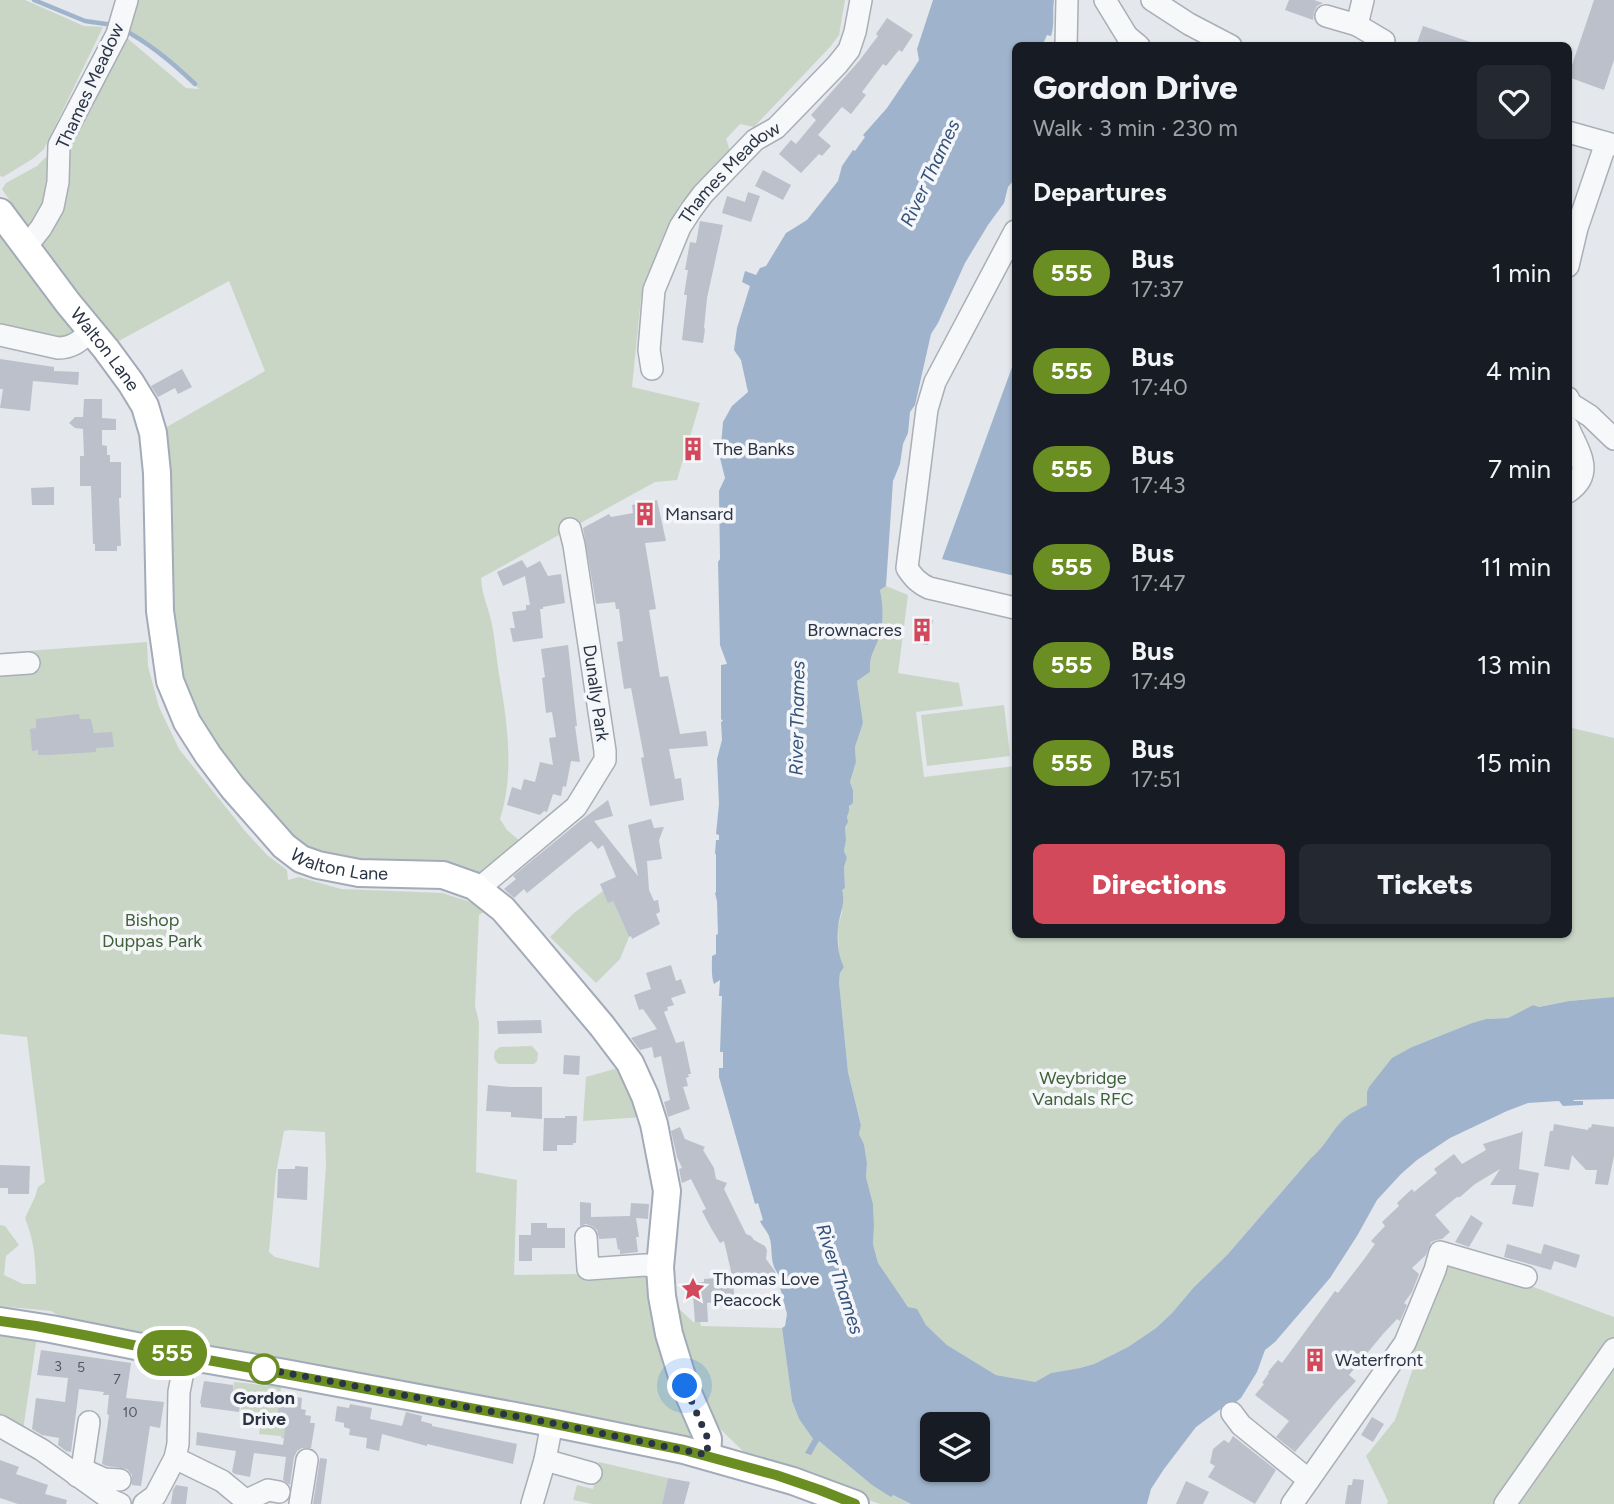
<!DOCTYPE html>
<html lang="en">
<head>
<meta charset="utf-8">
<style>
  body { margin:0; font-family:Figtree,sans-serif; background:#242831; color:#f1f3f6; height:100vh; display:flex; flex-direction:column; font-size:26px; white-space:nowrap }
  * { box-sizing:border-box; margin:0 }
  p { font-size:23px; color:#9ea1a6 }
  .icon { flex:none; width:38px; height:38px; fill:none; stroke:currentColor; stroke-width:2; stroke-linecap:round; stroke-linejoin:round }
  .map { position:relative; flex:1; overflow:hidden }
  .sheet { position:absolute; left:1012px; top:42px; width:560px; height:896px; display:flex; flex-direction:column; background:#171b24; border-radius:10px; box-shadow:0 2px 5px #0004 }
  .sheet>* { flex:none }
  .badge { padding:0 14px; border-radius:23px; font-size:24px; line-height:46px }
  .buttons { position:absolute; left:920px; top:1412px; display:grid; gap:14px }
  .buttons a { display:grid; place-items:center; width:70px; height:70px; border-radius:10px; background:#171b24; box-shadow:0 2px 5px #0004; font-size:35px }
  .you { position:absolute; width:35px; height:35px; margin:-18px; border:5px solid #fff; border-radius:50%; background:#1a73e8; box-shadow:0 0 0 10px #1a73e833 }
  .map>.badge { position:absolute; translate:-50% -50%; box-shadow:0 0 0 4px #fff }
  h2 { padding:0 21px; font-size:26px; line-height:63px }
  .round { display:grid; place-items:center; flex:none; width:74px; height:74px; border-radius:10px; background:#242831 }
  .head { display:flex; align-items:center; justify-content:space-between; height:119px; padding:0 21px }
  h1 { font-size:33px; font-weight:800; line-height:52px }
  .cta { display:flex; gap:14px; margin-top:auto; padding:14px 21px }
  .cta a { flex:1; height:80px; border-radius:10px; background:#d1495b; color:#fff; font-size:28px; font-weight:800; line-height:80px; text-align:center }
  .cta a+a { background:#242831; color:#f1f3f6 }
  ul { padding:0; list-style:none }
  li { display:flex; align-items:center; gap:21px; height:98px; padding:0 21px }
  li div { flex:1 }
  li b { display:block; font-size:26px }
  li em { font-style:normal }
  li .badge { min-width:77px; font-weight:700; text-align:center }
  .map>svg:first-child { display:block }
  .green { fill:#c9d6c5; fill-rule:evenodd }
  .water { fill:#9fb4cc; fill-rule:evenodd }
  .lines { fill:none; stroke-linecap:round; stroke-linejoin:round }
  .stream { stroke:#9fb4cc; stroke-width:4.5 }
  .building { fill:#bbc0ca }
  .minor-casing { stroke:#a9aeb7; stroke-width:24 }
  .major-casing { stroke:#a3abb8; stroke-width:30 }
  .minor { stroke:#f7f8fa; stroke-width:21 }
  .major { stroke:#fff; stroke-width:26 }
  .line-casing { stroke:#fff; stroke-width:16 }
  .line { stroke:#6b8e23; stroke-width:10 }
  .walk { stroke:#2b3445; stroke-width:7; stroke-dasharray:0 12.6 }
  .stop-dot { fill:#fff; stroke:#6b8e23; stroke-width:3.5 }
  .labels { text-anchor:middle; dominant-baseline:central; stroke-width:7; stroke-linejoin:round; paint-order:stroke }
  .number-label { font-size:14px; fill:#4f5766 }
  .street-label { font-size:18px; fill:#2b3445; stroke:#f4f6f9 }
  .poi-label { font-size:18px; fill:#2b3445; stroke:#f4f6f9; text-anchor:start }
  .park-label { font-size:18px; fill:#3f6138; stroke:#f4f6f9 }
  .stop-label { font-size:18px; font-weight:bold; fill:#2b3445; stroke:#f4f6f9 }
  .water-label { font-size:19px; font-style:italic; fill:#34527a; stroke:#f4f6f9 }
</style>
</head>
<body>
<div class="map">
<svg width="1614" height="1504" viewBox="0 0 1614 1504">
  <rect width="100%" height="100%" fill="#e4e7ec"/>
  <path class="green" d="M0,0H25L84,26L103,27L44,149L34,158L3,177L0,176Z
    M135,0H845L839,35L830,47L754,127L740,124L726,139L731,153L680,204L662,239L641,298L632,387L700,403L677,480L655,482L481,578C482,595 487,604 491,620C495,637 496,656 499,674C507,721 515,772 500,819L507,830L520,841L479,875L356,865L306,852L215,748L183,686L175,652L170,572V472L165,428L265,371L229,281L115,343L48,260L2,189L6,183L37,166L48,155L66,147L91,110L120,44L127,38L186,88L199,89L168,59L126,31Z
    M0,234L74,333L64,342L0,329Z
    M886,586L908,595L898,673L959,683L963,706L916,712L924,777L1015,766V934H1568V727L1614,738V997L1569,1001L1539,1007L1533,1005L1508,1018L1486,1019L1472,1023L1412,1047L1367,1092V1105C1359,1110 1349,1114 1342,1121C1331,1133 1324,1148 1311,1158L1228,1254L1194,1287L1172,1313L1156,1328L1128,1347L1094,1364L1080,1368L1051,1373L1035,1382L996,1375L947,1345L926,1325L917,1310L908,1307L883,1273L878,1263L873,1244L874,1226L873,1204L866,1177L867,1163L864,1144L859,1134L861,1124L848,1072L839,982L840,972L844,967L839,958L838,927L842,912V889L845,888L844,867L847,858L844,851L846,840L845,827L853,790L850,782L856,762L855,747L863,723L857,681L870,672C869,654 875,651 880,635C884,622 883,603 880,590Z
    M147,642L148,666L159,707L179,749L245,831L267,855L287,870L288,880L299,877L341,889L442,893L474,903L485,911L479,915L475,1006L479,1022L476,1172L517,1180L514,1275L643,1273L655,1286L693,1424L691,1435L683,1441L64,1319L51,1311L0,1306V1225L5,1226L19,1245L6,1256L4,1275L23,1284H36C35,1257 35,1244 25,1218L35,1197L38,1187L45,1182L27,1037L0,1034V653ZM289,1130L325,1132L326,1165L319,1268L275,1257L269,1252L276,1173L284,1131Z
    M1004,705L1010,756L927,766L921,715Z
    M603,891L613,901L629,937L620,959L596,983L550,937L574,913Z
    M532,1046L538,1053L537,1061L534,1064H499C494,1061 493,1057 495,1051L500,1047Z
    M618,1068L644,1117L583,1121L586,1077Z
    M1449,1257L1456,1258L1614,1317V1504H1387L1388,1501L1366,1456L1395,1420L1417,1357L1411,1344Z
    M674,1304L693,1322H700L701,1326L782,1328L792,1401L799,1419L813,1439L818,1440L872,1485L911,1504H880L772,1466L744,1452L717,1426L692,1386Z
    M0,1329L37,1336L23,1430L0,1418Z
    M234,1382L281,1387L278,1415L282,1416L281,1423L286,1424L288,1439L281,1438V1436L259,1434L260,1427L247,1425V1421L240,1420L242,1392L233,1391Z
    M599,1462L668,1478L662,1504H593L573,1500L577,1485L593,1489Z"/>
  <path class="water" d="M933,0H1054C1052,12 1055,24 1051,36L1047,35L1043,44L1040,45L1015,46L1014,180L1008,187L1004,203L988,225L965,263L938,323L931,334L915,405L910,412L908,433L903,444L900,464L893,481L886,586L880,590C883,603 884,622 880,635C875,651 869,654 870,672L857,681L863,723L855,747L856,762L850,782L853,790V803L849,806V811L847,817L848,822L845,827L846,840L844,851L847,858L844,867L845,888L842,890C846,903 839,915 838,928C837,941 838,956 844,967L840,973L839,982L848,1072L861,1125L859,1134L864,1144L867,1163L866,1177L873,1204L874,1226L873,1244L878,1263L908,1307L917,1309L926,1325L947,1345L996,1375L1035,1382L1051,1373L1080,1368L1094,1364L1128,1347L1156,1328L1172,1313L1194,1287L1228,1254L1311,1158C1326,1146 1332,1129 1346,1117C1352,1112 1360,1109 1367,1105V1092L1369,1087L1392,1058L1412,1047L1472,1023L1486,1019L1508,1018L1533,1005L1539,1007L1569,1001L1614,997V1099L1573,1100L1574,1101H1583V1105L1563,1106L1559,1101L1528,1103L1507,1111L1450,1138L1417,1160L1401,1174L1377,1200L1357,1236L1330,1278L1275,1342L1265,1350L1257,1372L1241,1398L1232,1405L1222,1408L1196,1427L1164,1469L1151,1489L1147,1504H911L893,1495L891,1497L872,1485L819,1441L811,1455L805,1453L813,1439L799,1419L792,1401L782,1328L785,1326L787,1314L777,1276L779,1275C768,1262 774,1249 769,1236C767,1231 762,1226 760,1221L763,1220L758,1203L755,1204L719,1077V1068H723V1052H720L722,996H719L720,980L714,984C711,976 712,965 712,956L716,954V935L718,934L717,901L715,893L716,892V854H715L716,840H719V835L716,834L719,804L717,759L722,740L721,722L723,721L721,719V665L727,664L720,645L718,562L720,559L719,491L725,478L720,458L723,422L732,406L748,392L741,360L734,350L737,328L750,286L742,282L745,271L756,275L760,268L766,266L786,233L807,220L838,181L842,166L853,150L855,151L865,137L863,135L887,108L914,68L919,60L917,49ZM933,1424H978V1470H933Z
    M1015,359V576L942,559Z"/>
  <g class="lines">
    <path class="stream" d="M34,0L85,21L113,25
      M124,30C151,44 173,63 195,84"/>
  </g>
  <path class="building" d="M1289,0H1314L1323,3L1317,6L1314,12L1313,20L1285,10Z
    M1594,0H1614V60L1604,90L1568,77Z
    M887,18L913,35L902,52L899,50L886,66L883,64L862,92L866,95L851,114L842,107L818,135L831,146L822,156L819,154L801,173L779,154L791,140L796,144L816,120L811,115L859,61L878,36L876,34Z
    M1423,26L1473,43V46H1425L1417,43Z
    M763,170L791,185L783,200L755,186Z
    M748,192L760,196L751,222L722,213L727,196L745,202Z
    M700,221L723,225L707,298L704,328L705,329L703,343L682,340L687,295H684L688,270H685L690,242L696,243Z
    M0,359L54,367V371L79,372L78,385L33,381L30,411L0,408L3,389H0Z
    M182,369L192,387L178,394L175,388L158,397L151,386Z
    M84,399H102V418L116,419V430H102V445L107,446V455H110V462H121V498H119L121,546H117V551H95V544H93L91,486H80V456H84L83,429L75,428L69,423L75,417H83Z
    M54,487V505H32L31,488Z
    M657,500L666,541L645,543L656,609L649,610L660,677L668,676L680,734L706,731L708,746L669,749L675,779L681,778L684,800L650,806L641,758L644,757L631,688L624,689L617,642L623,641L619,609H616L615,602L596,604L583,528L609,514L611,517L633,513L632,505Z
    M522,560L527,568L540,561L548,576L561,574L565,603L543,607V609H540L543,638L513,642L510,628H515L512,612L526,610V605H530L525,576L503,586L497,572Z
    M921,619L933,620L928,645L915,643L916,625H920Z
    M568,645L577,726H575L580,762L571,761L566,787L563,786L561,796L553,794L547,812L544,811L540,815L507,805L512,787L521,790L524,779L535,782L540,762L553,765L549,738L556,737L552,712L546,713L542,678L545,677L541,649Z
    M79,714L80,719H91L94,733L112,732L114,747L96,748V752L48,755H38V750L32,751L30,729L36,728V719Z
    M608,800L613,816L594,821L638,876L628,825L651,819L654,828L664,827L659,840L662,859L647,861L649,890L654,901L658,900L660,912L656,914L660,924L632,939L631,936L629,937L613,901L608,903L600,884L616,877L603,845L598,849L591,841L527,893L524,889L514,898L504,889L516,879L513,876L580,821Z
    M671,965L676,981L681,979L686,993L671,998L674,1005L667,1007L668,1010L664,1012L676,1043L684,1041L691,1074H688L689,1077L686,1078L688,1086L683,1087L690,1109L668,1117L664,1102L670,1100L661,1056L654,1058L652,1047L640,1050L631,1038L657,1029L643,1009L639,1010L634,995L651,989L646,973Z
    M541,1020L542,1033L498,1034L497,1021Z
    M564,1055L580,1056L579,1075L563,1074Z
    M488,1085L511,1087H542V1119L511,1117V1112L486,1111Z
    M565,1116H577L576,1143H573V1145H557V1151H543L544,1118H565Z
    M1554,1124L1588,1130L1589,1127L1591,1128L1592,1124L1614,1127V1156L1608,1185L1595,1184L1597,1170H1586L1572,1155L1569,1170L1544,1166L1550,1131H1553Z
    M680,1127L685,1139L705,1147L703,1150L714,1168L716,1179L727,1183L724,1189L746,1234L751,1236L754,1240L765,1246L767,1250L766,1259L775,1271L778,1280L754,1283L753,1280L734,1284L724,1241L720,1243L711,1228L702,1211L706,1209L691,1179L682,1183L681,1179L679,1169L682,1168L677,1157L671,1131Z
    M1523,1129L1519,1169L1539,1173L1533,1207L1512,1204L1516,1185H1490L1500,1169L1475,1184L1460,1197H1457L1435,1215L1450,1232L1442,1239L1436,1240L1431,1242L1426,1255L1412,1268L1419,1274L1412,1292L1404,1303L1407,1305L1400,1321L1397,1319L1383,1334L1349,1375L1356,1381L1337,1401L1295,1452L1276,1437L1289,1421L1255,1395L1264,1384L1262,1383L1269,1373L1268,1372L1278,1360L1282,1363L1335,1291L1338,1293L1362,1262L1375,1244L1371,1241L1385,1226L1382,1222L1399,1206L1397,1203L1412,1189L1414,1192L1437,1173L1434,1169L1454,1154L1462,1164L1486,1150L1483,1144L1522,1132Z
    M0,1165L30,1166L29,1194H8V1188H0Z
    M295,1166L308,1167L307,1200L277,1198L278,1169H295Z
    M580,1202L591,1203V1217L630,1216L631,1203L649,1204L648,1219L636,1218L639,1237H636L638,1252L620,1254V1249L618,1250L616,1238L599,1239L597,1230L592,1226L586,1224L580,1226Z
    M1471,1215L1483,1223L1469,1247L1455,1242Z
    M531,1223H547V1228H565V1248H532V1261H519V1235H531Z
    M1507,1244L1541,1254L1544,1244L1580,1255L1576,1268L1554,1261L1551,1270L1504,1257Z
    M732,1277L735,1300L707,1303L708,1322H695L692,1283L704,1282V1279Z
    M41,1350L131,1363L126,1398L164,1402L160,1428L150,1426L141,1486L132,1485V1475L127,1469L107,1466L102,1464L109,1415L107,1414L109,1395H103L104,1392L79,1389L71,1452L66,1451L58,1445L59,1438L42,1435L32,1429L36,1398L65,1402L68,1378L37,1375Z
    M204,1381L233,1385V1391L242,1392L239,1412L201,1407V1404L200,1403Z
    M280,1394L302,1398L301,1409L306,1410L305,1415L311,1416L310,1423H315L311,1448H302L297,1451L294,1457L290,1485L283,1480L286,1457L254,1453L250,1477L235,1474L232,1472L236,1451L196,1445L197,1432L283,1445L286,1423L277,1421Z
    M350,1404L372,1408L370,1419L402,1426L406,1412L422,1416L421,1421L432,1424V1426L517,1444L513,1464L427,1444V1446L382,1434L379,1451L366,1448L367,1438L349,1435L350,1429L344,1427V1423L335,1421L337,1406L349,1408Z
    M1372,1417L1384,1424L1373,1442L1361,1435Z
    M1233,1436L1276,1470L1255,1504L1208,1477L1215,1466L1210,1463L1213,1449L1224,1440L1229,1443Z
    M320,1458L327,1459L321,1504H313Z
    M0,1460L19,1467L16,1474L48,1485L45,1494L67,1500L66,1504H18L0,1498Z
    M668,1478L690,1482L684,1504H662Z
    M1353,1479L1364,1480L1361,1504H1345L1348,1485H1352Z
    M1186,1481L1209,1492L1203,1504H1176Z
    M176,1485L188,1487L186,1504H171L173,1490Z"/>
  <g class="lines">
    <g class="minor-casing">
      <g id="minor">
        <path d="M1105,0L1127,36L1139,46"/>
        <path d="M1152,0L1189,24L1231,46"/>
        <path d="M1326,16L1357,25L1384,41"/>
        <path d="M1357,25L1363,0"/>
        <path d="M1066,46L1067,0"/>
        <path d="M1568,132L1614,145"/>
        <path d="M1015,231L935,382L927,409L907,568C913,577 918,583 929,588L1015,608"/>
        <path d="M26,247L41,228L53,207L58,182L59,145L117,34L127,0"/>
        <path d="M1568,266L1577,228L1606,143"/>
        <path d="M0,335L58,348C73,348 81,340 91,331"/>
        <path id="s1" d="M652,369L649,350L654,290L680,227L691,210L703,194L755,140L776,128L837,65L849,50L855,32L861,0"/>
        <path d="M1568,398L1571,404L1590,416L1614,439"/>
        <path d="M1568,427C1578,451 1596,473 1568,492"/>
        <path d="M0,665L29,663"/>
        <path d="M478,889L576,807L605,760V751L574,545L570,529"/>
        <path d="M586,1237L588,1269L645,1265L660,1267"/>
        <path d="M1232,1413L1241,1425L1309,1480"/>
        <path d="M0,1426L42,1450L113,1501L120,1504"/>
        <path d="M175,1458L222,1481L250,1504"/>
        <path d="M545,1460L591,1473"/>
        <path d="M84,1470L104,1479L120,1480"/>
        <path d="M77,1476L82,1469L89,1422"/>
        <path d="M247,1500L268,1490L279,1492"/>
        <path d="M144,1504L155,1496L175,1458L178,1444L179,1392L186,1356"/>
        <path d="M300,1504L307,1460"/>
        <path d="M532,1504L545,1460L552,1423"/>
        <path d="M1292,1504L1405,1343L1435,1270L1440,1252L1526,1277"/>
        <path d="M1505,1504L1614,1349"/>
      </g>
    </g>
    <g class="major-casing">
      <g id="major">
        <path id="s2" d="M0,212L68,303L106,349L131,383L145,406L153,433L157,473L160,611L170,681L187,722L208,755L233,788L284,846L301,859L318,865L359,873L443,875L474,886L503,909L528,938L602,1026L630,1063L645,1096L654,1124L667,1191L660,1267L662,1296L669,1334L685,1386L708,1439L707,1456"/>
        <path d="M0,1321L51,1329L186,1356L285,1373L552,1423L684,1450L793,1481L855,1504"/>
      </g>
    </g>
    <use href="#minor" class="minor"/>
    <use href="#major" class="major"/>
  </g>
  <g class="lines">
    <g class="line-casing">
      <path id="line" d="M0,1321L36,1326L89,1336L186,1356L525,1418L684,1450L776,1475L820,1490L855,1504"/>
    </g>
    <use href="#line" class="line"/>
    <path class="walk" d="M264,1369L260,1368L552,1423L707,1455L708,1439L685,1386"/>
  </g>
  <defs>
    <g id="building-bare" transform="scale(1.89)"><path d="M-4-6H4V6H1V3H-1V6H-4ZM-2.5-4.3h1.7v1.8h-1.7ZM.8-4.3h1.7v1.8H.8ZM-2.5-1h1.7V.8h-1.7ZM.8-1h1.7V.8H.8Z" fill="#d1495b" stroke="#f4f6f9" stroke-width="2.5" paint-order="stroke"/></g>
    <g id="sight-bare" transform="scale(1.89)"><path d="M0-6L1.8-2.2L6-1.7L2.9 1.2L3.7 5.4L0 3.3L-3.7 5.4L-2.9 1.2L-6-1.7L-1.8-2.2Z" fill="#d1495b" stroke="#f4f6f9" stroke-width="2.5" paint-order="stroke"/></g>
  </defs>
  <g fill-rule="evenodd">
    <use href="#building-bare" x="693" y="449"/>
    <use href="#building-bare" x="645" y="514"/>
    <use href="#building-bare" x="922" y="630"/>
    <use href="#sight-bare" x="693" y="1289"/>
    <use href="#building-bare" x="1315" y="1360"/>
  </g>
  <circle class="stop-dot" cx="264" cy="1369" r="14"/>
  <g class="labels">
    <g class="number-label">
      <text x="58" y="1366">3</text>
      <text x="81" y="1367">5</text>
      <text x="117" y="1379">7</text>
      <text x="130" y="1412">10</text>
    </g>
    <g class="street-label">
      <text transform="translate(90 86) rotate(-65)">Thames Meadow</text>
      <text stroke="none"><textPath href="#s1" startOffset="222">Thames Meadow</textPath></text>
      <text stroke="none"><textPath href="#s2" startOffset="173">Walton Lane</textPath></text>
      <text transform="translate(596 693) rotate(82)">Dunally Park</text>
      <text stroke="none"><textPath href="#s2" startOffset="782">Walton Lane</textPath></text>
    </g>
    <g class="poi-label">
      <text x="713" y="449">The Banks</text>
      <text x="665" y="514">Mansard</text>
      <text x="902" y="630" text-anchor="end">Brownacres</text>
      <text x="713" y="1279">Thomas Love<tspan x="713" dy="21">Peacock</tspan></text>
      <text x="1335" y="1360">Waterfront</text>
    </g>
    <g class="park-label">
      <text x="152" y="920">Bishop<tspan x="152" dy="21">Duppas Park</tspan></text>
      <text x="1083" y="1078">Weybridge<tspan x="1083" dy="21">Vandals RFC</tspan></text>
    </g>
    <g class="stop-label">
      <text x="264" y="1398">Gordon<tspan x="264" dy="21">Drive</tspan></text>
    </g>
    <g class="water-label">
      <text transform="translate(930 173) rotate(-65)">River Thames</text>
      <text transform="translate(797 718) rotate(-89)">River Thames</text>
      <text transform="translate(840 1279) rotate(72)">River Thames</text>
    </g>
  </g>
</svg>
<div class="buttons">
<a><svg class="icon" aria-label="layers" viewBox="0 0 24 24"><path d="M12 4l9 5-9 5-9-5zM3 14l9 5 9-5"/></svg></a>
</div>
<div class="you" style="left:685px;top:1386px"></div>
<b class="badge" style="left:172px;top:1353px;background:#6b8e23;color:#fff">555</b>
<section class="sheet">
<div class="head"><div><h1>Gordon Drive</h1><p>Walk · 3 min · 230 m</p></div><a class="round"><svg class="icon" aria-label="heart" viewBox="0 0 24 24"><path d="M12 20l-8-8c-3-5 5-10 8-4 3-6 11-1 8 4z"/></svg></a></div>
<h2>Departures</h2>
<ul>
<li><span class="badge" style="background:#6b8e23;color:#fff">555</span><div><b>Bus</b><p>17:37</p></div><em>1 min</em></li>
<li><span class="badge" style="background:#6b8e23;color:#fff">555</span><div><b>Bus</b><p>17:40</p></div><em>4 min</em></li>
<li><span class="badge" style="background:#6b8e23;color:#fff">555</span><div><b>Bus</b><p>17:43</p></div><em>7 min</em></li>
<li><span class="badge" style="background:#6b8e23;color:#fff">555</span><div><b>Bus</b><p>17:47</p></div><em>11 min</em></li>
<li><span class="badge" style="background:#6b8e23;color:#fff">555</span><div><b>Bus</b><p>17:49</p></div><em>13 min</em></li>
<li><span class="badge" style="background:#6b8e23;color:#fff">555</span><div><b>Bus</b><p>17:51</p></div><em>15 min</em></li>
</ul>
<div class="cta"><a>Directions</a><a>Tickets</a></div>
</section>
</div>
</body>
</html>
